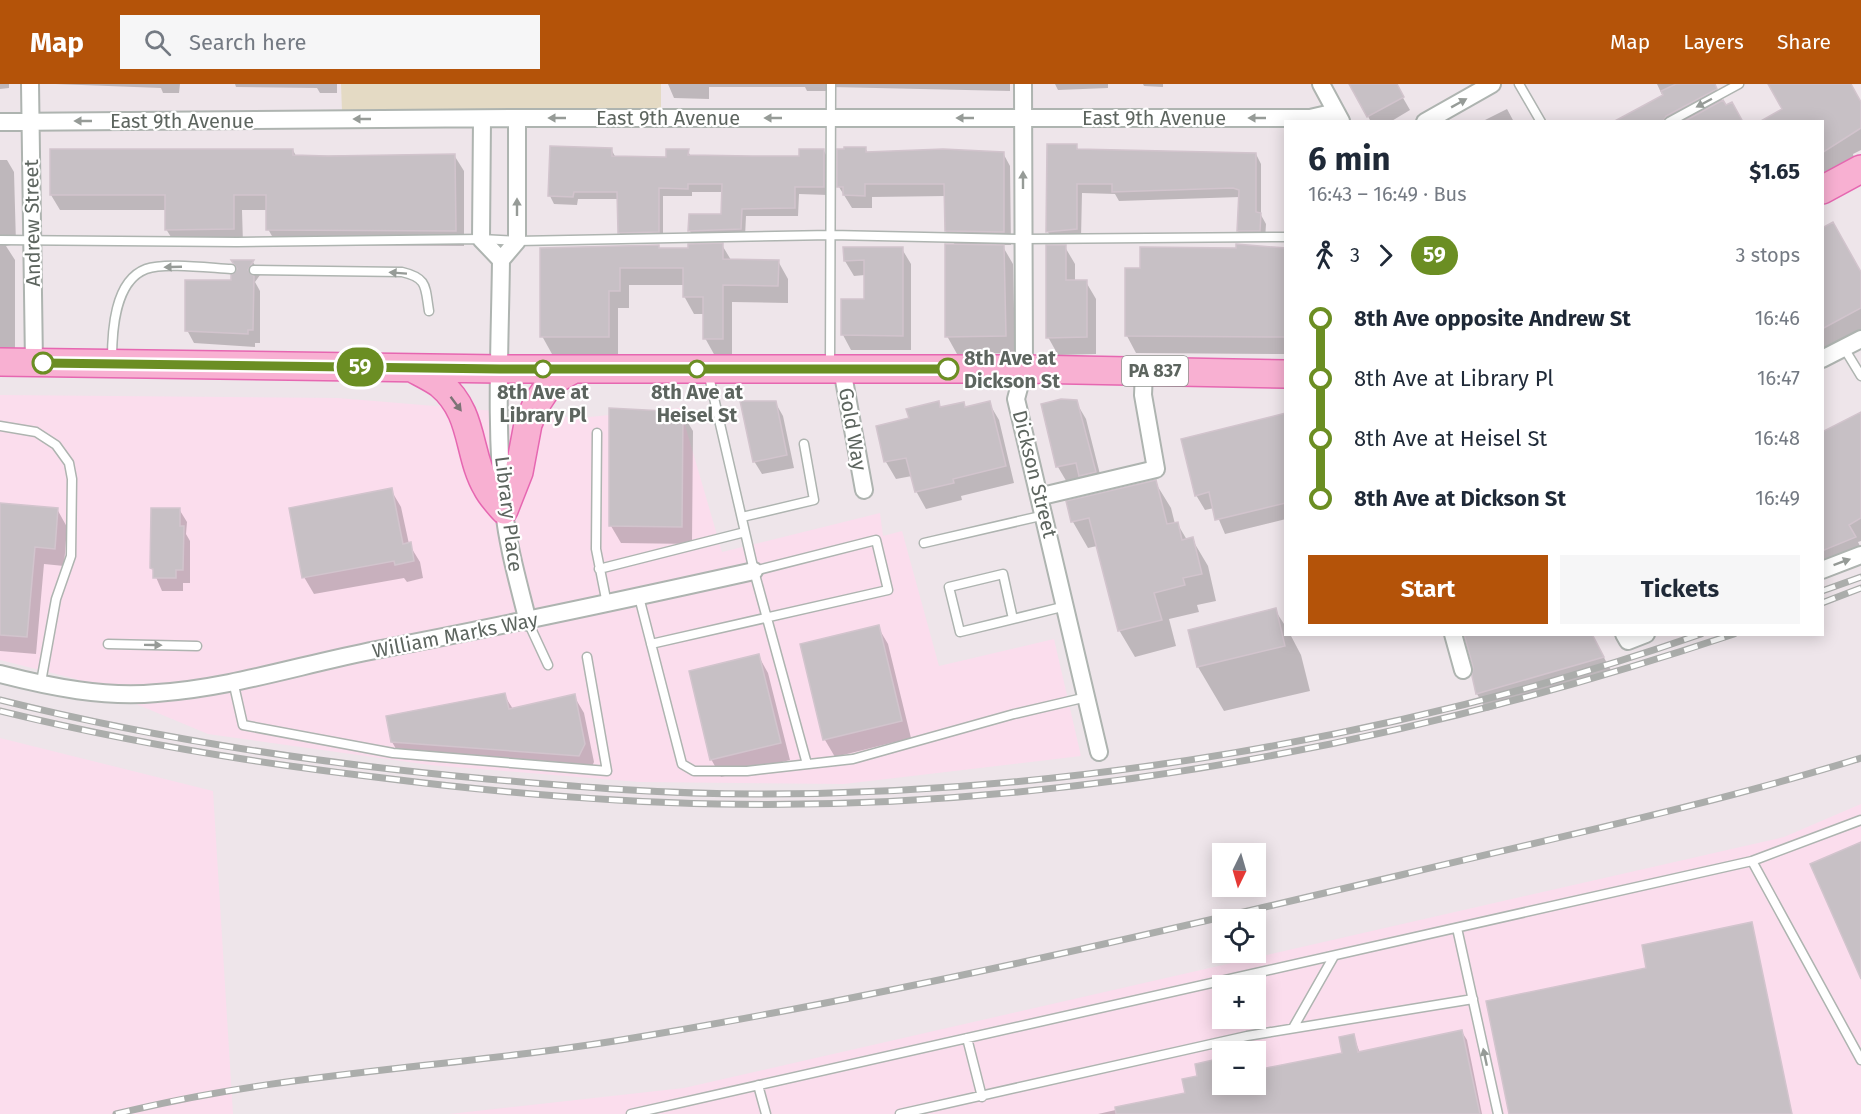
<!DOCTYPE html>
<html lang="en">
<head>
<meta charset="utf-8">
<style>
  body { margin:0; font-family:"Fira Sans",sans-serif; background:#f6f6f7; color:#1f2937; height:100vh; display:flex; flex-direction:column; font-size:22px; white-space:nowrap }
  * { box-sizing:border-box; margin:0 }
  p { font-size:20px; color:#747a83 }
  .icon { flex:none; width:33px; height:33px; fill:none; stroke:currentColor; stroke-width:2; stroke-linecap:round; stroke-linejoin:round }
  .map { position:relative; flex:1; overflow:hidden }
  .panel { position:absolute; left:1284px; top:36px; width:540px; height:516px; display:flex; flex-direction:column; background:#fff; border-radius:0px; box-shadow:0 3px 15px #0003 }
  .panel>* { flex:none }
  .badge { padding:0 12px; border-radius:20px; font-size:21px; line-height:39px }
  .needle { width:39px; rotate:185deg }
  .controls { position:absolute; left:1212px; top:759px; display:grid; gap:12px }
  .controls a { display:grid; place-items:center; width:54px; height:54px; border-radius:0px; background:#fff; box-shadow:0 3px 15px #0003; font-size:30px }
  .map>.badge { position:absolute; translate:-50% -50%; box-shadow:0 0 0 3px #fff }
  .legs { display:flex; align-items:center; gap:9px; height:66px; padding:0 24px; font-size:20px }
  .legs p { margin-inline-start:auto }
  .head { display:flex; align-items:center; justify-content:space-between; height:102px; padding:0 24px }
  h1 { font-size:33px; font-weight:700; line-height:45px }
  .button { display:flex; gap:12px; margin-top:auto; padding:12px 24px }
  .button a { flex:1; height:69px; border-radius:0px; background:#b45309; color:#fff; font-size:24px; font-weight:700; line-height:69px; text-align:center }
  .button a+a { background:#f6f6f7; color:#1f2937 }
  ul { padding:0 24px; list-style:none }
  li { display:flex; align-items:center; gap:21px; height:60px; font-size:22px }
  li i { display:grid; place-items:center; width:9px; height:100%; margin:0 8px; background:currentColor }
  li i::after { content:''; width:15px; height:15px; margin:-8px; border:4px solid; border-radius:50%; background:#fff }
  li p { margin-inline-start:auto }
  li:first-child i { background:linear-gradient(#0000 50%,currentColor 0) }
  li:last-child i { background:linear-gradient(currentColor 50%,#0000 0) }
  header { display:flex; align-items:center; gap:36px; box-sizing:border-box; height:84px; padding:0 30px; background:#b45309; color:#fff }
  header strong { font-size:28px }
  nav { display:flex; gap:33px; margin-inline-start:auto; font-size:21px }
  .search { width:420px; height:54px; background:#f6f6f7; display:flex; align-items:center; gap:15px; box-sizing:border-box; padding:0 21px; border-radius:0px; color:#747a83; font-size:22px }
  .map>svg:first-child { display:block }
  .commercial { fill:#fbdded; fill-rule:evenodd }
  .green { fill:#e4dac4 }
  .shadow { fill:#0003 }
  .building { fill:#c7c0c5; stroke:#d2c4cd; stroke-width:1.5 }
  .lines { fill:none; stroke-linecap:round; stroke-linejoin:round }
  .service-casing { stroke:#aeb4b0; stroke-width:11 }
  .minor-casing { stroke:#aeb4b0; stroke-width:20 }
  .primary-casing { stroke:#e667b1; stroke-width:30 }
  .service { stroke:#fff; stroke-width:8 }
  .minor { stroke:#fff; stroke-width:16 }
  .primary { stroke:#f8b0d2; stroke-width:27 }
  .rail-casing { stroke:#abadab; stroke-width:7 }
  .rail { stroke:#fff; stroke-width:4.5; stroke-dasharray:14; stroke-linecap:butt }
  .oneway { fill:#969b97 }
  .oneway2 { fill:#7c7476 }
  .line-1-casing { stroke:#fff; stroke-width:14 }
  .line-1 { stroke:#6b8e23; stroke-width:9 }
  .stop-1-dot { fill:#fff; stroke:#6b8e23; stroke-width:3 }
  .labels { text-anchor:middle; dominant-baseline:central; stroke-width:4.5; stroke-linejoin:round; paint-order:stroke }
  .shield { fill:#fff; stroke:#8e938f; stroke-width:1.5 }
  .shield-label { font-size:18px; font-weight:bold; fill:#5d655f }
  .street-label { font-size:20px; fill:#5d655f; stroke:#fff }
  .stop-label { font-size:20px; font-weight:bold; fill:#5d655f; stroke:#fff }
</style>
</head>
<body>
<header>
<strong>Map</strong>
<div class="search"><svg class="icon" aria-label="search" viewBox="0 0 24 24"><circle cx="10" cy="10" r="6"/><path d="M15 15l6 6"/></svg>Search here</div>
<nav><a>Map</a><a>Layers</a><a>Share</a></nav>
</header>
<div class="map">
<svg width="1861" height="1030" viewBox="0 0 1861 1030">
  <rect width="100%" height="100%" fill="#eee5ea"/>
  <path class="commercial" d="M0,311L338,314L579,334L680,324L722,468L880,429L883,452L902,447L939,582L1054,555L1081,672L844,700L639,698L430,681L208,650L76,595L0,576Z
    M0,654L213,707L233,1030H0Z
    M1861,720V1030H449L684,1004L1784,753ZM1222,902H1256V934H1222ZM1222,968H1256V1000H1222Z"/>
  <path class="green" d="M341,0H661V26L342,27Z"/>
  <path class="shadow" d="M0,0H9V4L0,5Z
    M180,0L179,9H163L161,4L55,0Z
    M235,0H337V9H320L317,4L236,3Z
    M668,0H1010V7L831,3V7H807L805,3H709V15L674,14Z
    M1055,0H1108V4L1058,6Z
    M1143,0H1163V3L1144,2Z
    M1351,0H1395L1410,26L1390,38H1371Z
    M1657,0H1713L1726,23L1741,38H1621L1663,13Z
    M1770,0H1850L1861,20V66L1853,70L1854,74L1822,91V38L1784,26Z
    M1507,25L1514,38H1481Z
    M1048,62H1076L1079,67L1256,70L1261,80V131L1266,140L1265,156H1244L1238,147L1240,113L1119,117L1115,110L1082,109L1081,154L1054,158L1048,148Z
    M865,64L868,69H1003L1010,82L1011,161H1002L1013,180L1015,269L957,270L947,252L955,161L946,147V112L872,113V124H852L839,103Z
    M611,65L616,74L667,75L688,67L691,73H800L824,67L828,75V111L799,110L798,132H746L745,153L695,155L690,147V131H723V108H692V112H663V156L624,157L619,148V115H578L577,121L554,120L550,112Z
    M293,66L296,72L454,71L464,87V162L277,161L268,145V126H242L243,160L176,161L166,145L167,126H60L51,111Z
    M0,76H7L14,88L16,160L6,162L15,176V265H0Z
    M1822,145L1861,190V247L1822,268Z
    M722,161L731,176L778,177L788,195V219L732,218V272H715L705,254V230H694L684,212V201H629V224H618V270H552L542,252V165L658,162L660,165H690Z
    M1237,161L1286,165V270L1136,269L1127,252L1142,185L1237,165Z
    M1065,163L1075,180V198H1086L1096,215V270L1058,271L1048,253Z
    M902,165L911,180V266H851L843,251V217H865V191L854,192L845,177Z
    M253,178L260,191L255,198L260,207V259H255V263L194,259L187,246L232,197L238,186Z
    M775,318L783,332L794,384L762,390L754,377Z
    M1076,318L1086,335L1104,406L1091,409L1083,396L1068,400L1058,383L1043,322Z
    M938,319L941,324L963,319L966,325L989,319L999,336L1014,399L961,412L962,416L926,425L916,407L912,392L896,395L886,378L878,343L911,335Z
    M682,329L693,347L692,460L621,459L611,442Z
    M1861,329V457L1858,458L1861,464L1822,488V350Z
    M1286,331V435L1225,450L1214,424L1205,426L1196,411Z
    M1155,398L1171,424L1175,440L1177,439L1187,456L1192,455L1208,482L1216,517L1197,521L1199,528L1169,535L1176,562L1135,573L1119,546L1097,462L1088,464L1073,438L1068,419Z
    M391,406L401,423L409,460L420,478L423,494L407,498L404,494L314,510L304,493Z
    M0,421L57,425L67,443L64,482L44,480L36,570L0,567Z
    M179,425L187,438L186,450L190,457V499H183V507H162L152,484Z
    M1275,526L1286,543V550H1290L1301,571L1310,607L1224,627L1198,583L1189,547Z
    M878,543L888,560L911,654L835,673L825,656L801,561Z
    M1464,550H1591L1613,590L1487,627L1477,610L1473,592L1475,583Z
    M758,571L768,589L790,676L721,693L711,675Z
    M504,611L513,625L574,612L584,629L594,678L589,689L402,675L392,658Z
    M1752,840L1792,1030H1511L1648,885Z
    M1462,948L1467,956L1482,1030H1098L1186,1010L1199,993L1197,981L1222,976V1000H1256V988L1344,970L1353,951L1360,969Z"/>
  <path class="building" d="M1349,0H1397L1404,13L1367,33Z
    M1676,0H1715L1717,5L1666,32L1663,38H1613L1663,11L1661,7Z
    M1768,0H1851L1861,18V44L1822,69V38H1759L1782,25Z
    M1723,16L1726,21L1732,18L1743,38H1683Z
    M1047,60H1077V65L1256,69V128L1261,129L1260,147H1237L1239,106L1233,104L1112,108V100H1077V145L1046,148Z
    M550,62L612,64V72L666,73V65H689L688,71L752,72H799V65H824V103H795V124L742,125L741,145L688,147L689,130H721L722,100H688V105L659,104V148L618,149L617,108H574L573,113L548,112Z
    M844,63H866V68L943,65L1004,68V148L945,147L944,100H865V112L843,111V103H837V65H844Z
    M50,65H293V71L328,72L455,70L456,147L266,146V111H234V145L165,146V111H50Z
    M1833,138L1861,188V224L1822,245V144Z
    M723,159V175L779,176L778,202L723,201V255H703V213H683V184H620V207H609V253H540V164L659,161V164H688V160Z
    M945,160L1004,161L1006,252L945,253Z
    M1236,160L1286,164V253L1125,252V184H1140V163L1236,164Z
    M1046,161H1066V196H1087V253L1046,254Z
    M843,163H903V252L841,251V215H864V176L844,177Z
    M231,176H254L248,186L254,192L253,246H248V250L185,247V196H231V191L237,185Z
    M1061,315L1077,316L1096,388L1079,392L1076,379L1056,383L1041,320Z
    M740,317H776L787,371L753,378Z
    M939,317L940,323L964,318L965,323L990,317L1006,382L953,395L954,399L915,408L906,374L884,378L876,342L909,334L906,325Z
    M609,324L683,328L682,443L609,442Z
    M1861,328V434L1849,441L1856,453L1822,467V348Z
    M1286,329V419L1215,436L1209,408L1195,412L1181,355Z
    M1156,396L1167,440L1178,438L1182,456L1193,453L1202,490L1183,494L1185,501L1154,509L1162,536L1118,547L1089,434L1071,438L1066,417Z
    M392,404L403,460L411,458L414,477L395,481L394,477L302,494L289,424Z
    M0,419L58,424L55,465L35,463L27,553L0,551Z
    M151,424H180V442H184L183,486H176V494H153V485L150,484Z
    M1276,524L1285,562L1197,583L1188,546Z
    M879,541L902,637L823,656L800,560Z
    M1464,550H1592L1604,573L1476,610L1472,592L1473,583Z
    M759,570L781,659L710,676L689,587Z
    M505,609L509,625L575,610L585,660L579,672L391,658L386,632Z
    M1861,758V895L1810,780Z
    M1752,838L1792,1030H1509L1486,917L1646,884L1642,861Z
    M1462,946L1480,1030H1116L1115,1023L1185,1009L1182,995L1197,992L1195,980L1222,974V1000H1256V986L1342,969L1339,953L1354,950L1358,968Z"/>
  <g class="lines">
    <g class="service-casing">
      <path id="service" d="M1519,0L1541,38
        M1669,38L1739,0
        M0,156L237,158L481,155L517,157L831,151L1023,155L1286,153
        M254,186L402,188C428,194 425,203 429,227
        M1844,264L1861,292
        M112,276C112,248 114,197 146,185C164,178 211,184 231,185
        M830,281L831,0
        M708,288L754,487L807,680
        M0,342L36,348L56,361L69,379L72,395L71,472L56,515L41,598
        M597,349L596,465L607,520
        M742,433L814,416L804,360
        M924,459L1045,431
        M599,485L745,448
        M639,513L682,680L694,687H747L853,675L1014,630L1087,613
        M1013,535L1003,490L949,503L960,548L1066,522
        M528,538L548,581
        M108,560L197,562
        M651,560L888,506L876,456L754,487
        M233,597L243,641L393,669L607,687L587,573
        M1752,777L1861,976
        M1457,844L1498,1030
        M1293,944L1334,872
        M967,954L982,1013
        M758,1001L766,1030
        M631,1030L1752,777L1861,736
        M900,1030L1247,952L1473,915"/>
    </g>
    <g class="minor-casing">
      <path id="minor" d="M30,0L34,279
        M1023,0L1024,285L1016,315L1099,668
        M1321,0L1341,37
        M517,34V157L501,176C500,259 495,344 504,426C508,464 519,501 528,538
        M482,35L481,155L501,176
        M0,38L517,34H1310L1336,28
        M1425,38L1492,0
        M1822,275L1861,255
        M842,285L864,406
        M1042,412L1156,385L1143,311L1144,287
        M1822,486L1861,471
        M1453,550L1463,586
        M1624,550L1628,557L1646,550
        M0,590C50,603 105,614 157,609C231,604 303,580 376,566C502,542 628,515 754,487"/>
    </g>
    <g class="primary-casing">
      <path id="primary" d="M1822,106L1861,85
        M0,278L500,285H1024L1286,290
        M412,284C421,289 432,294 440,300C475,329 467,370 487,404C491,412 498,419 504,426L519,388L528,340L537,319L551,298L574,285"/>
    </g>
    <use href="#service" class="service"/>
    <use href="#minor" class="minor"/>
    <use href="#primary" class="primary"/>
    <g class="rail-casing">
      <path id="rail" d="M1822,507L1861,493
        M1822,519L1861,504
        M0,616C160,656 323,680 487,695C577,703 666,710 756,710C1065,711 1409,652 1701,550
        M0,627C126,658 254,679 383,694C494,708 606,718 718,720C1062,727 1408,659 1734,550
        M116,1030C287,987 466,983 639,953C895,910 1148,851 1401,791C1554,754 1710,721 1861,674"/>
    </g>
    <use href="#rail" class="rail"/>
  </g>
  <defs><path id="oneway-solid" d="M-6-.8H1V-3.2L6.5 0L1 3.2V.8H-6Z" transform="scale(1.5)"/></defs>
  <g class="oneway">
    <use href="#oneway-solid" transform="translate(1459 19) rotate(-29)"/>
    <use href="#oneway-solid" transform="translate(1704 19) rotate(152)"/>
    <use href="#oneway-solid" transform="translate(557 34) rotate(-180)"/>
    <use href="#oneway-solid" transform="translate(773 34) rotate(-180)"/>
    <use href="#oneway-solid" transform="translate(965 34) rotate(-180)"/>
    <use href="#oneway-solid" transform="translate(1257 34) rotate(180)"/>
    <use href="#oneway-solid" transform="translate(362 35) rotate(180)"/>
    <use href="#oneway-solid" transform="translate(83 37) rotate(180)"/>
    <use href="#oneway-solid" transform="translate(1023 96) rotate(-90)"/>
    <use href="#oneway-solid" transform="translate(517 123) rotate(-90)"/>
    <use href="#oneway-solid" transform="translate(173 183) rotate(178)"/>
    <use href="#oneway-solid" transform="translate(398 189) rotate(-176)"/>
    <use href="#oneway-solid" transform="translate(1842 478) rotate(-20)"/>
    <use href="#oneway-solid" transform="translate(153 561) rotate(1)"/>
    <use href="#oneway-solid" transform="translate(1485 973) rotate(-102)"/>
  </g>
  <use class="oneway2" href="#oneway-solid" transform="translate(456 320) rotate(53)"/>
  <g class="lines">
    <g class="line-1-casing">
      <path id="line-1" d="M43,279L500,285H948"/>
    </g>
    <use href="#line-1" class="line-1"/>
  </g>
  <g class="stop-1-dot">
    <circle cx="43" cy="279" r="10"/>
    <circle cx="543" cy="285" r="8"/>
    <circle cx="697" cy="285" r="8"/>
    <circle cx="948" cy="285" r="10"/>
  </g>
  <g class="labels">
    <rect class="shield" x="1122" y="272" width="66" height="30" rx="4.5"/>
    <g class="shield-label">
      <text x="1155" y="287">PA 837</text>
    </g>
    <g class="street-label">
      <text x="668" y="34">East 9th Avenue</text>
      <text x="1154" y="34">East 9th Avenue</text>
      <text x="182" y="37">East 9th Avenue</text>
      <text transform="translate(32 139) rotate(-91)">Andrew Street</text>
      <text transform="translate(853 345) rotate(80)">Gold Way</text>
      <text transform="translate(1035 390) rotate(76)">Dickson Street</text>
      <text transform="translate(509 430) rotate(83)">Library Place</text>
      <text transform="translate(455 551) rotate(-11)">William Marks Way</text>
    </g>
    <g class="stop-label">
      <text x="964" y="274" text-anchor="start">8th Ave at<tspan x="964" dy="23">Dickson St</tspan></text>
      <text x="543" y="308">8th Ave at<tspan x="543" dy="23">Library Pl</tspan></text>
      <text x="697" y="308">8th Ave at<tspan x="697" dy="23">Heisel St</tspan></text>
    </g>
  </g>
</svg>
<div class="controls">
<a><svg class="needle" viewBox="-14 -14 28 28"><path d="M0-13l5 13h-10z" fill="#e53935"/><path d="M0 13l5-13h-10z" fill="#747a83"/></svg></a>
<a><svg class="icon" aria-label="locate" viewBox="0 0 24 24"><circle cx="12" cy="12" r="6"/><path d="M12 2v4M12 18v4M2 12h4M18 12h4"/></svg></a>
<a>+</a>
<a>−</a>
</div>
<b class="badge" style="left:360px;top:283px;background:#6b8e23;color:#fff">59</b>
<section class="panel">
<div class="head"><div><h1>6 min</h1><p>16:43 – 16:49 · Bus</p></div><b>$1.65</b></div>
<div class="legs"><svg class="icon" aria-label="walk" viewBox="0 0 24 24"><circle cx="13" cy="4" r="2"/><path d="M13 8l-2 6 4 7M11 14l-3 7M7 12l3-4h3l4 4"/></svg>3<svg class="icon" aria-label="forward" viewBox="0 0 24 24"><path d="M9 5l7 7-7 7"/></svg><b class="badge" style="background:#6b8e23;color:#fff">59</b><p>3 stops</p></div>
<ul>
<li><i style="color:#6b8e23"></i><b>8th Ave opposite Andrew St</b><p>16:46</p></li>
<li><i style="color:#6b8e23"></i><span>8th Ave at Library Pl</span><p>16:47</p></li>
<li><i style="color:#6b8e23"></i><span>8th Ave at Heisel St</span><p>16:48</p></li>
<li><i style="color:#6b8e23"></i><b>8th Ave at Dickson St</b><p>16:49</p></li>
</ul>
<div class="button"><a>Start</a><a>Tickets</a></div>
</section>
</div>
</body>
</html>
